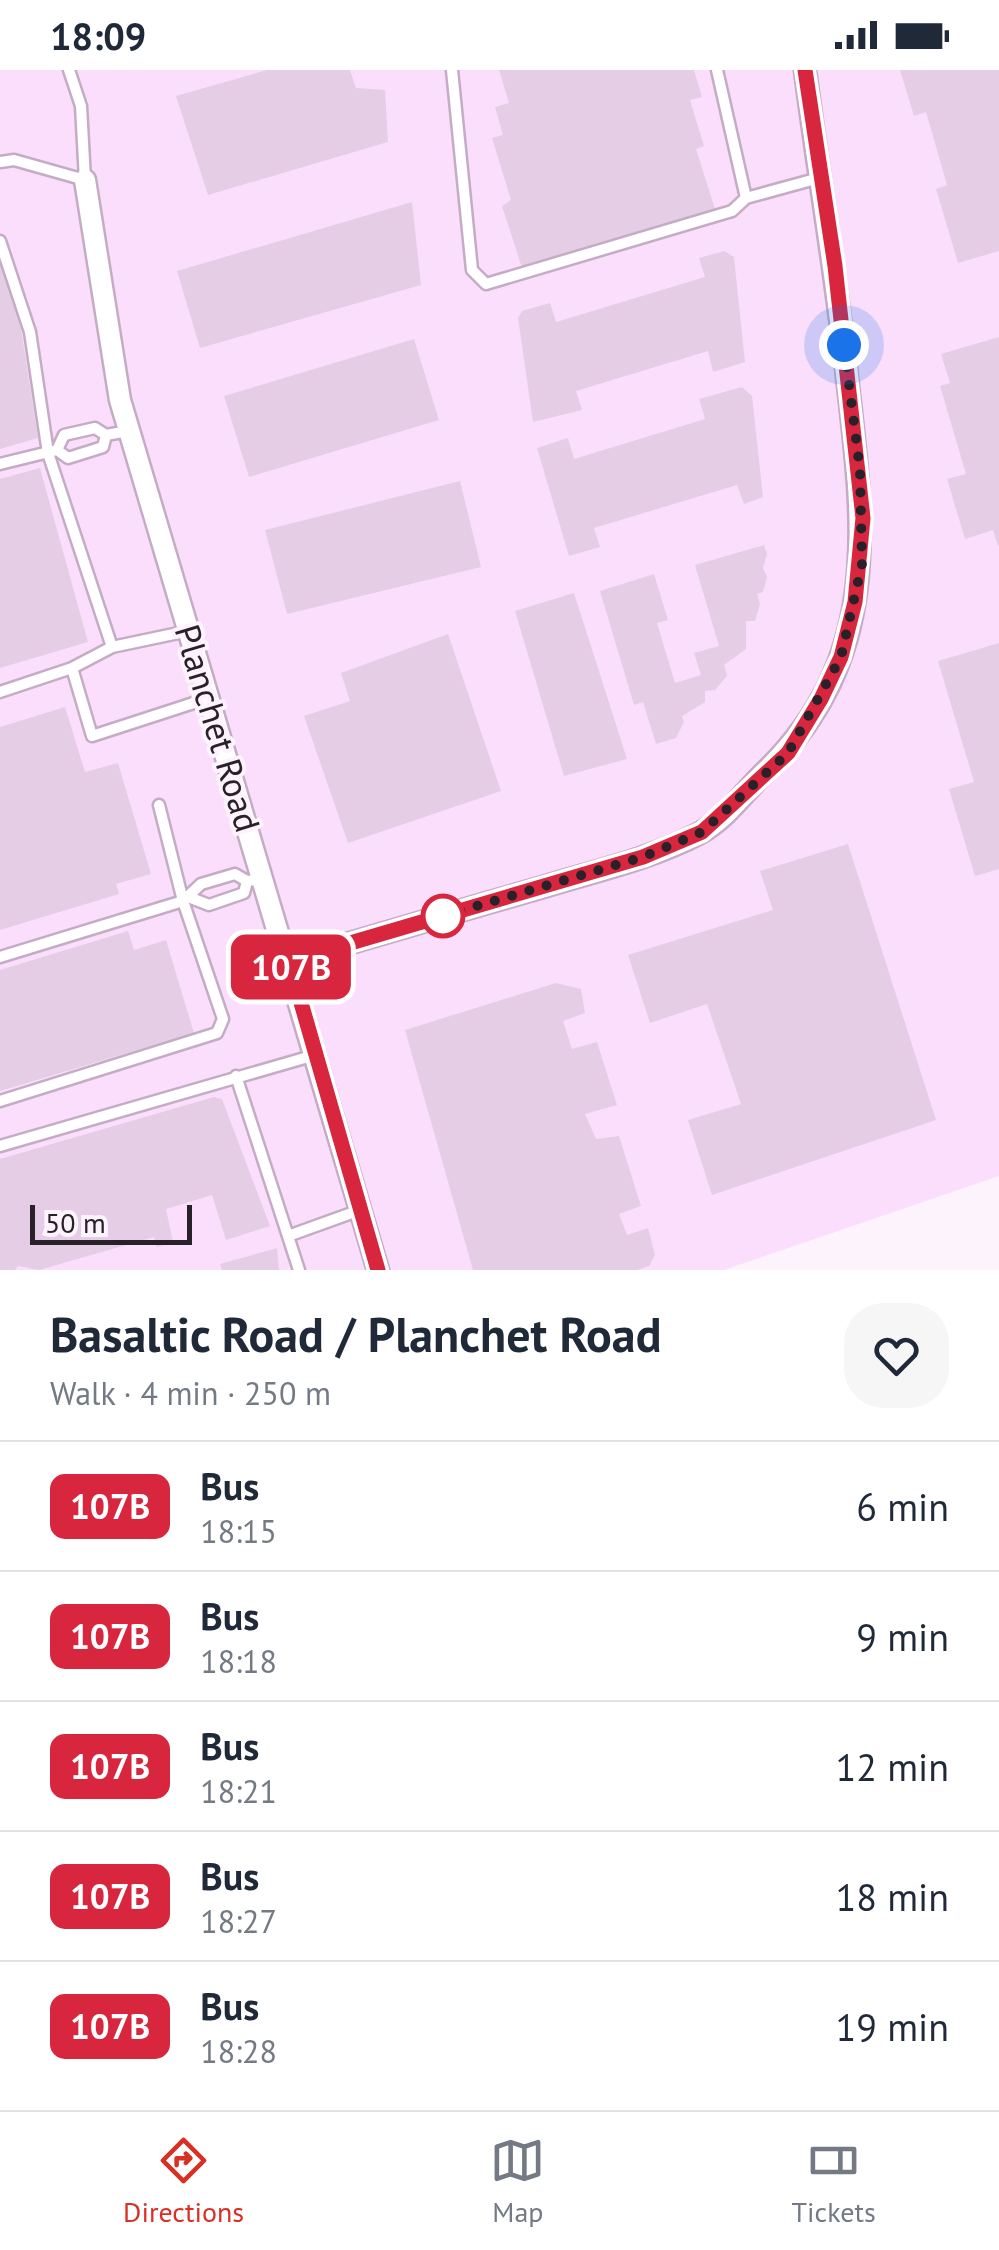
<!DOCTYPE html>
<html lang="en">
<head>
<meta charset="utf-8">
<style>
  body { margin:0; font-family:"PT Sans",sans-serif; background:#f6f6f7; color:#1f2937; height:100vh; display:flex; flex-direction:column; font-size:38px; white-space:nowrap }
  * { box-sizing:border-box; margin:0 }
  p { font-size:32px; color:#747a83 }
  .icon { flex:none; width:55px; height:55px; fill:none; stroke:currentColor; stroke-width:2; stroke-linecap:round; stroke-linejoin:round }
  .map { position:relative; height:1200px; overflow:hidden }
  .side { display:flex; flex-direction:column; background:#fff; flex:1 }
  .side>* { flex:none }
  .badge { padding:0 20px; border-radius:15px; font-size:35px; line-height:65px }
  .scale { position:absolute; left:30px; bottom:25px; width:162px; box-sizing:border-box; padding-left:10px; border:5px solid #292129; border-top:0; font-size:28px; line-height:35px; white-space:nowrap; color:#292129; -webkit-text-stroke:8px #fcf3fc; paint-order:stroke }
  .you { position:absolute; width:50px; height:50px; margin:-25px; border:8px solid #fff; border-radius:50%; background:#1a73e8; box-shadow:0 0 0 15px #1a73e833 }
  .map>.badge { position:absolute; translate:-50% -50%; box-shadow:0 0 0 5px #fff }
  .round { display:grid; place-items:center; flex:none; width:105px; height:105px; border-radius:40px; background:#f6f6f7 }
  .headline { display:flex; align-items:center; justify-content:space-between; height:170px; padding:0 50px }
  h1 { font-size:48px; font-weight:800; line-height:75px }
  ul { padding:0; list-style:none }
  li { display:flex; align-items:center; gap:30px; height:130px; padding:0 50px; border-top:2px solid #e0e1e3 }
  li div { flex:1 }
  li b { display:block; font-size:38px }
  li em { font-style:normal }
  li .badge { min-width:110px; font-weight:700; text-align:center }
  .status { display:flex; justify-content:space-between; align-items:center; height:70px; padding:0 50px; background:#fff; direction:ltr }
  .status svg { height:28px; fill:currentColor }
  .tabs { display:flex; justify-content:space-around; align-items:center; height:140px; border-top:2px solid #e0e1e3; background:#fff; font-size:28px; color:#747a83 }
  .tabs a { display:grid; justify-items:center; gap:5px }
  .tabs .selected { color:#d93025 }
  .map>svg:first-child { display:block }
  .built { fill:#fbdefb }
  .building { fill:#e5cee5 }
  .lines { fill:none; stroke-linecap:round; stroke-linejoin:round }
  .service-casing { stroke:#c4adc4; stroke-width:15 }
  .minor-casing { stroke:#c4adc4; stroke-width:25 }
  .service { stroke:#fff; stroke-width:10 }
  .minor { stroke:#fff; stroke-width:20 }
  .line-casing { stroke:#fff; stroke-width:22 }
  .line { stroke:#d7263d; stroke-width:15 }
  .walk { stroke:#292129; stroke-width:10; stroke-dasharray:0 18 }
  .stop-dot { fill:#fff; stroke:#d7263d; stroke-width:5 }
  .labels { text-anchor:middle; dominant-baseline:central; stroke-width:8; stroke-linejoin:round; paint-order:stroke }
  .street-label { font-size:35px; fill:#292129; stroke:#fcf3fc }
</style>
</head>
<body>
<div class="status"><b>18:09</b><svg viewBox="0 0 49 12"><path d="M0 12V9h3v3zM5 12V6h3v6zM10 12V3h3v9zM15 12V0h3v12zM26 1h20v11H26zM47 4h2v5h-2z"/></svg></div>
<div class="map">
<svg width="999" height="1200" viewBox="0 0 999 1200">
  <rect width="100%" height="100%" fill="#fcf3fc"/>
  <path class="built" d="M0,0H999V1106L724,1200H0Z"/>
  <path class="building" d="M267,0H350L356,18L385,20L388,72L208,125L176,26Z
    M499,0H694L702,27L690,30L704,76L696,79L715,139L522,198L502,136L511,130L492,68L503,65L495,37L509,33Z
    M900,0H999V181L958,193L936,119L947,115L926,42L914,46Z
    M412,132L421,215L200,278L177,201Z
    M724,181L734,187L745,292L713,302L708,281L576,321L582,340L533,352L518,248L522,241L550,233L556,252L705,207L699,188Z
    M0,190L18,239L38,368L0,379Z
    M999,267V475L998,476L993,460L965,469L947,409L966,404L940,316L950,313L941,284Z
    M414,269L439,350L249,407L224,326Z
    M742,317L752,326L763,427L744,434L737,415L594,458L600,477L569,486L537,378L568,368L574,389L705,349L699,329Z
    M40,398L88,572L0,598V409Z
    M460,411L481,497L287,544L265,460Z
    M764,475L767,484L763,498L767,507L763,522L757,524L760,534L755,551H746V579L724,595L727,606L715,620L705,621V632L682,646L684,652L676,668L656,674L643,632L634,635L600,521L654,504L668,550L657,553L675,613L701,605L694,583L719,576L695,495Z
    M574,523L627,689L564,706L515,541Z
    M448,564L501,721L348,773L304,646L350,631L341,603Z
    M999,573V799L975,806L949,719L974,712L938,591Z
    M65,637L85,702L118,693L151,804L116,814L119,824L0,860V657Z
    M848,774L936,1050L712,1125L688,1050L741,1034L707,934L650,953L628,885L773,840L760,801Z
    M128,861L134,880L166,870L194,963L0,1021V900Z
    M556,913L581,919L585,943L563,951L572,979L597,972L617,1035L585,1044L596,1069L619,1066L641,1136L619,1144L627,1165L648,1158L655,1185L649,1196L637,1200H473L405,960Z
    M214,1027L222,1029L270,1156L226,1170L212,1125L166,1139L173,1172L157,1177L154,1167L39,1200L18,1196L15,1200H0V1089Z
    M277,1178L279,1200H222L220,1194Z"/>
  <g class="lines">
    <g class="service-casing">
      <path id="service" d="M452,0L472,200L486,214L732,141L746,128L819,108
        M717,0L746,128
        M0,92L14,90L85,110L81,36L69,0
        M0,171L30,262L48,383L112,577
        M57,380L64,365L95,358L106,365L128,361
        M0,394L57,380L68,388L103,377L106,365
        M72,598L92,666L209,628
        M0,622L72,598L112,577L188,561
        M191,828L209,835L244,823L247,811
        M0,887L183,831L201,814L235,804L247,811L264,809
        M236,1006L299,1200
        M0,1031L217,963L223,949L183,831L159,735
        M0,1076L315,985
        M288,1166L360,1140"/>
    </g>
    <g class="minor-casing">
      <path id="minor" d="M85,110L120,330L378,1200
        M289,891C373,866 458,841 543,817C595,801 651,789 700,763C727,748 743,723 765,702C883,588 864,454 847,307C836,204 818,103 805,0"/>
    </g>
    <use href="#service" class="service"/>
    <use href="#minor" class="minor"/>
  </g>
  <g class="lines">
    <g class="line-casing">
      <path id="line" d="M378,1200L289,891L643,787L702,762L788,683L821,629L841,587L855,532L863,448L835,196L805,0"/>
    </g>
    <use href="#line" class="line"/>
    <path class="walk" d="M443,846L643,787L702,762L788,683L841,587L862,494L860,400L844,275"/>
  </g>
  <circle class="stop-dot" cx="443" cy="846" r="20"/>
  <g class="labels">
    <g class="street-label">
      <text transform="translate(218 658) rotate(73)">Planchet Road</text>
    </g>
  </g>
</svg>
<div class="scale">50 m</div>
<div class="you" style="left:844px;top:275px"></div>
<b class="badge" style="left:291px;top:897px;background:#d7263d;color:#fff">107B</b>
</div>
<section class="side">
<div class="headline"><div><h1>Basaltic Road / Planchet Road</h1><p>Walk · 4 min · 250 m</p></div><a class="round"><svg class="icon" aria-label="heart" viewBox="0 0 24 24"><path d="M12 20l-8-8c-3-5 5-10 8-4 3-6 11-1 8 4z"/></svg></a></div>
<ul>
<li><span class="badge" style="background:#d7263d;color:#fff">107B</span><div><b>Bus</b><p>18:15</p></div><em>6 min</em></li>
<li><span class="badge" style="background:#d7263d;color:#fff">107B</span><div><b>Bus</b><p>18:18</p></div><em>9 min</em></li>
<li><span class="badge" style="background:#d7263d;color:#fff">107B</span><div><b>Bus</b><p>18:21</p></div><em>12 min</em></li>
<li><span class="badge" style="background:#d7263d;color:#fff">107B</span><div><b>Bus</b><p>18:27</p></div><em>18 min</em></li>
<li><span class="badge" style="background:#d7263d;color:#fff">107B</span><div><b>Bus</b><p>18:28</p></div><em>19 min</em></li>
</ul>
</section>
<nav class="tabs">
<a class="selected"><svg class="icon" aria-label="directions" viewBox="0 0 24 24"><path d="M12 3l9 9-9 9-9-9zM9 14v-3h6M13 9l2 2-2 2"/></svg>Directions</a>
<a><svg class="icon" aria-label="map" viewBox="0 0 24 24"><path d="M3 6l6-2 6 2 6-2v14l-6 2-6-2-6 2zM9 4v14M15 6v14"/></svg>Map</a>
<a><svg class="icon" aria-label="tickets" viewBox="0 0 24 24"><path d="M3 7h18v10H3zM15 7v10"/></svg>Tickets</a>
</nav>
</body>
</html>
